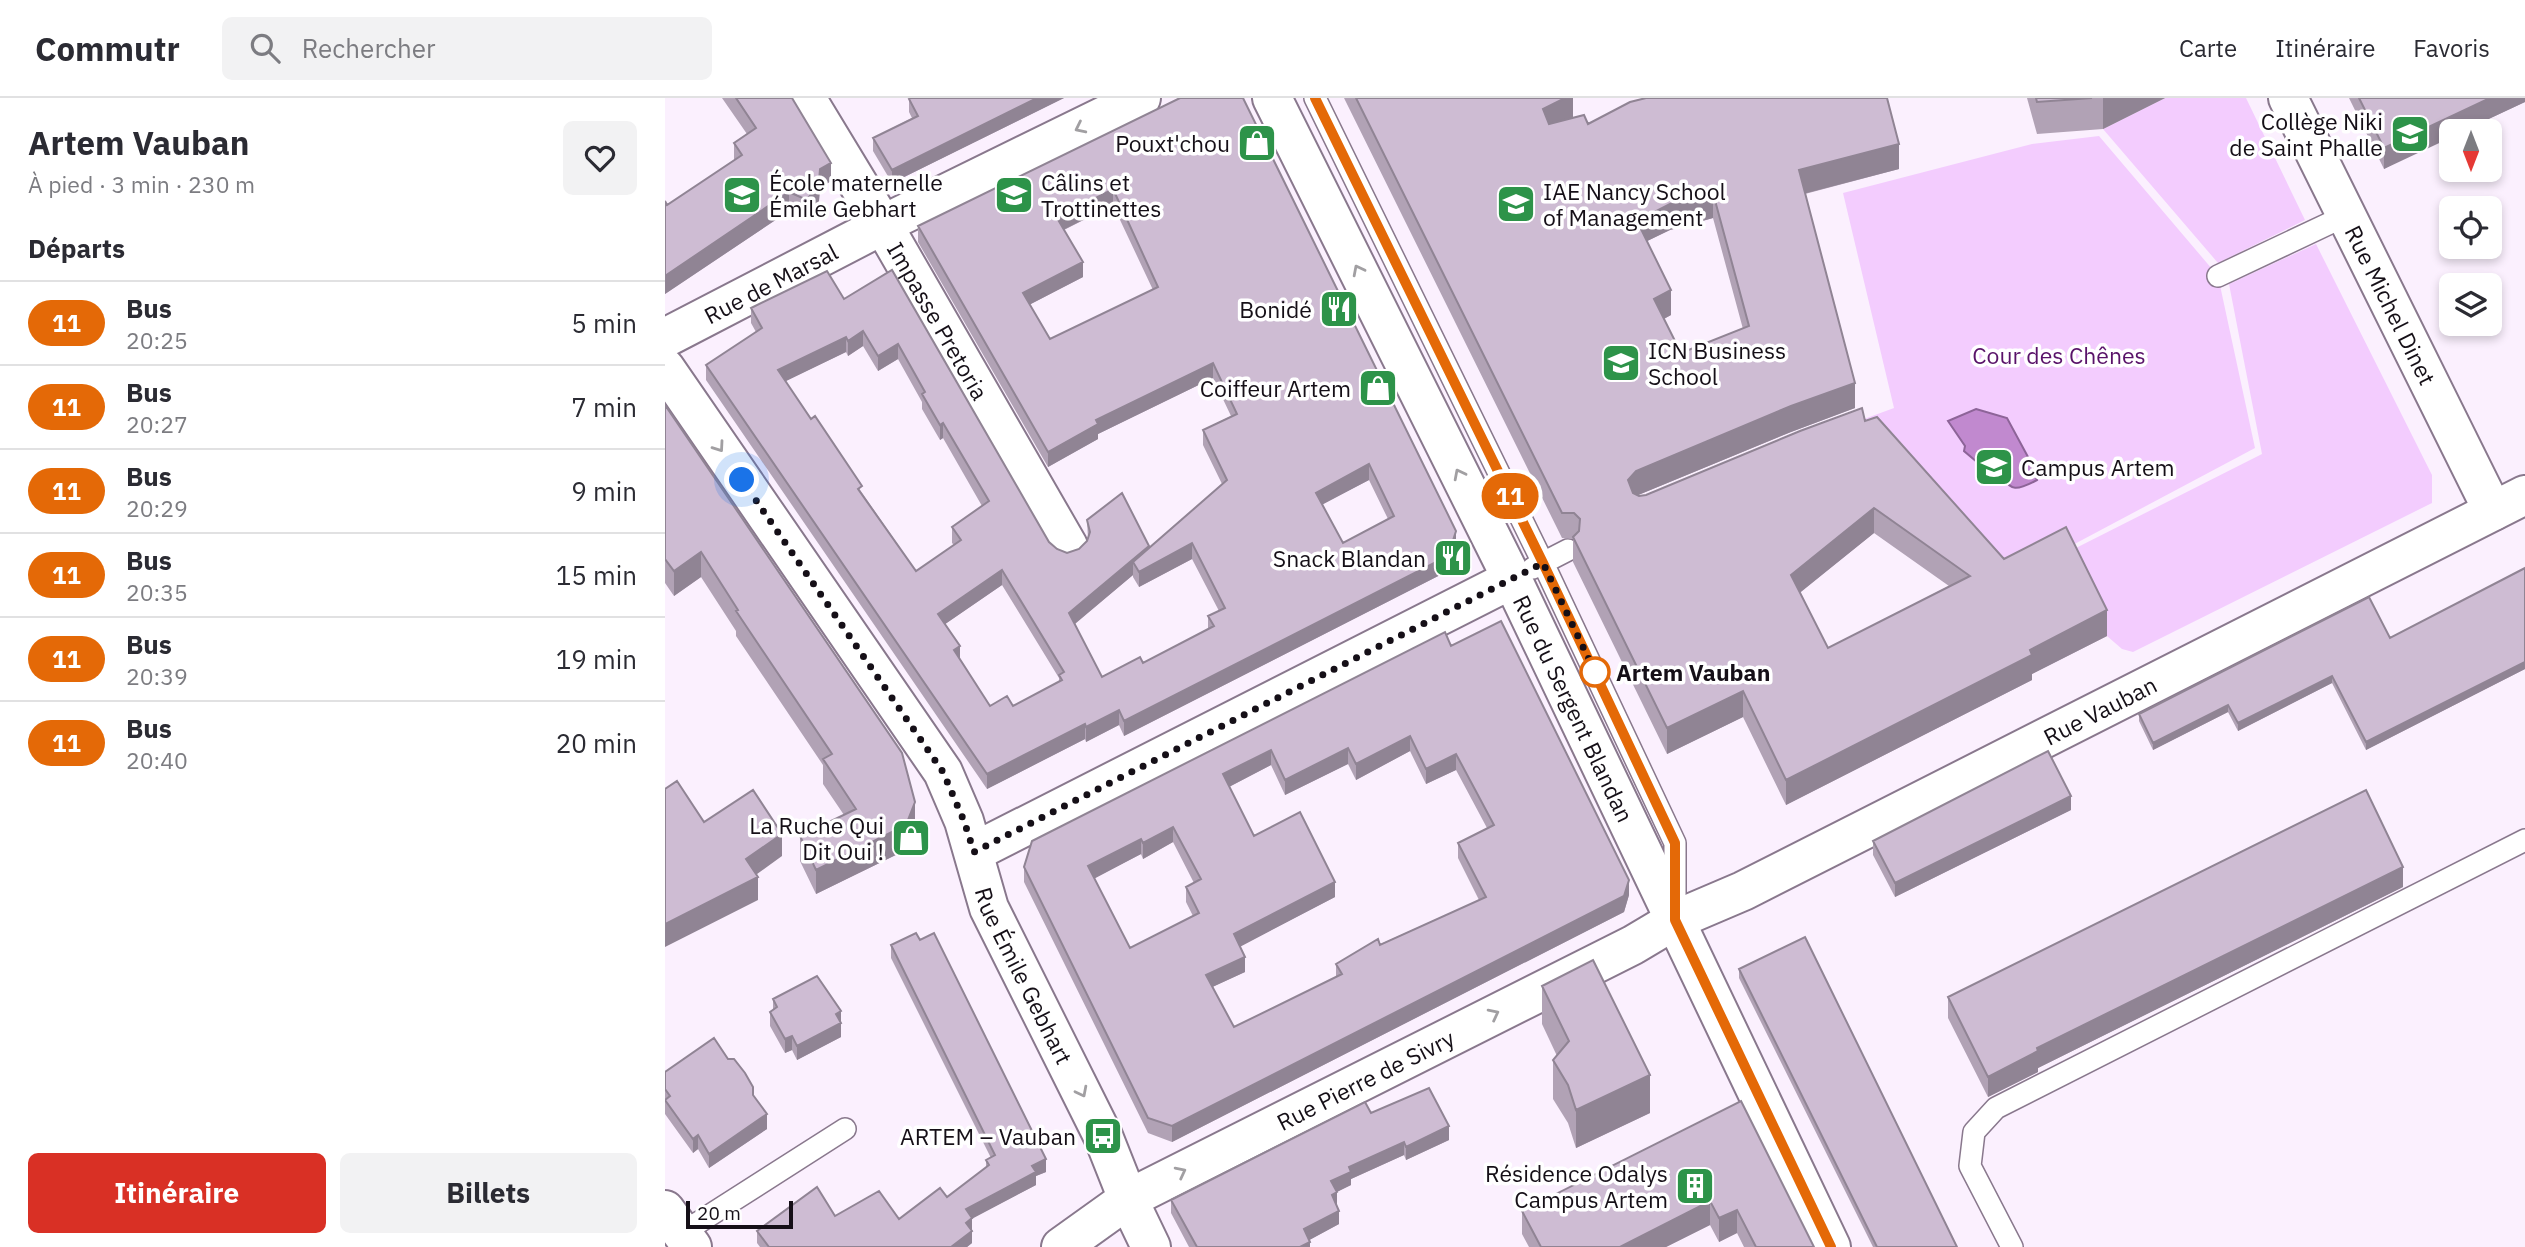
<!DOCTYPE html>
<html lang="fr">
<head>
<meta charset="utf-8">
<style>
  body { margin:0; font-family:"IBM Plex Sans",sans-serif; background:#f2f2f3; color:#2b2b33; height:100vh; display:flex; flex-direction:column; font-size:26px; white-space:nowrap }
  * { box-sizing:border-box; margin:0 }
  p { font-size:23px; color:#7c7c81 }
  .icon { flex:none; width:38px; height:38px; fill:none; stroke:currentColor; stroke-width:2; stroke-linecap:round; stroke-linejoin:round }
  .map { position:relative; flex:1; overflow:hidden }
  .details { display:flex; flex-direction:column; background:#fff; width:665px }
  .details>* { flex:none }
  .badge { padding:0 14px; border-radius:23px; font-size:24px; line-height:46px }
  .needle { width:46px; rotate:180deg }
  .controls { position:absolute; left:1774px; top:21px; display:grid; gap:14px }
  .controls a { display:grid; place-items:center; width:63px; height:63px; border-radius:10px; background:#fff; box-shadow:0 4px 10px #0003; font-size:35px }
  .scale { position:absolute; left:21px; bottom:18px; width:107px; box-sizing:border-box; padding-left:7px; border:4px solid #150f17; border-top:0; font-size:19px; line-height:24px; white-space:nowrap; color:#150f17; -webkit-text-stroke:5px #fff; paint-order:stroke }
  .you { position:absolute; width:35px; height:35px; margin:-18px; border:5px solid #fff; border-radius:50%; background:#1a73e8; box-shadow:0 0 0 10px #1a73e833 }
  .map>.badge { position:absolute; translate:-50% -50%; box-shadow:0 0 0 4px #fff }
  h2 { padding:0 28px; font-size:26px; line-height:63px }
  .round { display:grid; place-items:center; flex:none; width:74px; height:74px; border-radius:10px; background:#f2f2f3 }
  .overview { display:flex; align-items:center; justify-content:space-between; height:119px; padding:0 28px }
  h1 { font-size:33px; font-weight:700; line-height:52px }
  .primary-button { display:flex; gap:14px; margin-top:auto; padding:14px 28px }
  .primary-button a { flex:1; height:80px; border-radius:10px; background:#d93025; color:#fff; font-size:28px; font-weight:700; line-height:80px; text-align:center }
  .primary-button a+a { background:#f2f2f3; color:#2b2b33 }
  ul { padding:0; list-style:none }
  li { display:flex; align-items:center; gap:21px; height:84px; padding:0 28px; border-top:2px solid #e1e1e2 }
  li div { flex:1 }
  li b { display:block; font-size:26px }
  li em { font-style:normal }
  li .badge { min-width:77px; font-weight:700; text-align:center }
  header { display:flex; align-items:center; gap:42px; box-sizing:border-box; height:98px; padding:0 35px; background:#fff; border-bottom:2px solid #e1e1e2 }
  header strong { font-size:33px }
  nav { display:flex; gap:38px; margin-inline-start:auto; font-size:24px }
  .search { width:490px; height:63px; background:#f2f2f3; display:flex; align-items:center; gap:18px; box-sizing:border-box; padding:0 24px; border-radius:10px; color:#7c7c81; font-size:26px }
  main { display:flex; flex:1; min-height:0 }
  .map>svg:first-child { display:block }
  .green { fill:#f3ccfe }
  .water { fill:#c189cf; stroke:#8d6498; stroke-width:2 }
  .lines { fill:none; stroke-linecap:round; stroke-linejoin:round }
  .lane-casing { stroke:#89788d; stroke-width:24 }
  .street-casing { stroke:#89788d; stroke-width:42 }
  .secondary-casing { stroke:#89788d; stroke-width:42 }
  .lane { stroke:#fff; stroke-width:21 }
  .street { stroke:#fff; stroke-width:38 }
  .secondary { stroke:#fff; stroke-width:38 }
  .wall { fill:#b1a2b5; fill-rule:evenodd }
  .shaded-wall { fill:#908494 }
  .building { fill:#cebcd3; stroke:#908494; stroke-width:2; fill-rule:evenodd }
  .oneway { stroke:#a19fa2 }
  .line-casing { stroke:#fff; stroke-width:16 }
  .line { stroke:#e46907; stroke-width:10 }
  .walk { stroke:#150f17; stroke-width:7; stroke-dasharray:0 12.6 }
  .stop-dot { fill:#fff; stroke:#e46907; stroke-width:3.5 }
  .labels { text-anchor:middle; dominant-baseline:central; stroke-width:7; stroke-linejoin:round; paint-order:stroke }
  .poi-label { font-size:23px; fill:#150f17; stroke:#fff; text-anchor:end }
  .street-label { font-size:23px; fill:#150f17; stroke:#fff }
  .park-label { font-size:23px; fill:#591269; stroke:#fff }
  .stop-label { font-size:23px; font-weight:bold; fill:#150f17; stroke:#fff; text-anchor:start }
</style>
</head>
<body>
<header>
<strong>Commutr</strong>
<div class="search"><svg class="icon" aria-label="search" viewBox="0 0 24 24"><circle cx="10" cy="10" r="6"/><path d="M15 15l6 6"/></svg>Rechercher</div>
<nav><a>Carte</a><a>Itinéraire</a><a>Favoris</a></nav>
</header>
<main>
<section class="details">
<div class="overview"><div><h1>Artem Vauban</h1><p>À pied · 3 min · 230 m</p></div><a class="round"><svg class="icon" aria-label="heart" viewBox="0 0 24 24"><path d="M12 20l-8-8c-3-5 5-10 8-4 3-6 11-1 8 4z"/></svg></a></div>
<h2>Départs</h2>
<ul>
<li><span class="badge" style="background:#e46907;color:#fff">11</span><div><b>Bus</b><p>20:25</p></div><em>5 min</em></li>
<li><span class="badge" style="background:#e46907;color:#fff">11</span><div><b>Bus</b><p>20:27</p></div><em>7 min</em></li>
<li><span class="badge" style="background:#e46907;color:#fff">11</span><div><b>Bus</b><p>20:29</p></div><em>9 min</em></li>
<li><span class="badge" style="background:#e46907;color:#fff">11</span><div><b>Bus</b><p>20:35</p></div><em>15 min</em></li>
<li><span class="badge" style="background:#e46907;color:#fff">11</span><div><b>Bus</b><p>20:39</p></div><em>19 min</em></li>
<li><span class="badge" style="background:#e46907;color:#fff">11</span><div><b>Bus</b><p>20:40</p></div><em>20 min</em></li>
</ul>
<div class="primary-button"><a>Itinéraire</a><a>Billets</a></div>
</section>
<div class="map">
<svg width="1860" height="1149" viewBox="0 0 1860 1149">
  <rect width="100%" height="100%" fill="#fbf0fe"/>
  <path class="green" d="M1500,0H1581L1640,122L1553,165L1438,31Z
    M1434,38L1553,178L1590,350L1402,450L1338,479L1199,321L1229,310L1178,95L1367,46Z
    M1651,146L1767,377V405L1468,554L1457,551L1442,538L1401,455L1597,356L1564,186Z"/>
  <path class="water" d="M1311,311L1342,320L1363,359L1372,382C1340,399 1348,385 1325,369L1319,370L1299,353L1300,348L1283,323Z"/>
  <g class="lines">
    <g class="lane-casing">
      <path id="lane" d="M650,0L878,465L1010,745V806
        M1553,178L1680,118
        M868,470L903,452
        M17,1135L180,1031
        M1347,1149L1305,1068L1309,1034L1331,1010L1860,742"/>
    </g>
    <g class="street-casing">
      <g id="street">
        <path id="s1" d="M141,0L218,127L403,448"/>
        <path id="s2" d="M1623,0L1828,413"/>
        <path id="s3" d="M0,240L235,118L476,0"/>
        <path d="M309,754L847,481"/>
        <path d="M0,1112L27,1149"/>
        <path id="s4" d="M396,1149L463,1101L968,847L1010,822"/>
      </g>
    </g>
    <g class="secondary-casing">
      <g id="secondary">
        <path id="s5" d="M607,0L847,481L1166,1149"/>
        <path id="s6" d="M0,270L278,674L299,723L324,810L438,1038L463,1101L486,1149"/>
        <path id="s7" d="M1010,822L1078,793L1860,397"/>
      </g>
    </g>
    <use href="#lane" class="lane"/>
    <use href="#street" class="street"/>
    <use href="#secondary" class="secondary"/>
  </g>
  <path class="wall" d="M57,0H127L166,83L155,90L154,103L142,121L124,113L0,196V103L2,107L69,62V45L82,36Z
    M246,0H399L227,85L208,53V40L247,20L244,14V1Z
    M515,0L791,448L783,473L459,638L454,627L421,644L420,641L322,691L41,282V267L91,234L86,225V210L179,201L227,172L384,444L392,451L402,455L414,451L422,443L423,441L422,422L484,450L557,386L538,347V332L566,318L548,280L433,336V341L383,369L253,144V128ZM448,107L488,192L385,241L364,207L418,179L399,132ZM198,248L213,273L233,261L257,304V311L275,342L278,340L317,408L287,429V445L289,447L251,473L120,283L181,254L183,258ZM704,382L723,421L678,445L657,406ZM527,461L554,513L543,518V531L478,565L437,579L409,526L468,477V479L474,489ZM337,487L394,580V584L348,608H325L295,561L280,526Z
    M679,0H908V20L923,26L1234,71L1140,96L1190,310L1126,334L973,397H981L1200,323L1339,461L1442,538L1367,576V582L1121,707L1078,619L1002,656L908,464V441L897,440ZM1048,120L1078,231L1016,255L999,221L1006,217L982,143L1005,132ZM1209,435L1284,488L1163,550L1135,494Z
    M1362,0H1500L1438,31L1372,36Z
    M1684,0H1860V4L1798,33H1787L1719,71Z
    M0,307L250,728L241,752L151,796L135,763V738L179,717L158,686V667L71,538V533L36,479L9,498L0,485Z
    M1860,470V571L1701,652L1667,585L1573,633L1563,614L1488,652L1474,623V616L1725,540Z
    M786,548L964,797L959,814L507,1044L483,1035L359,784V769ZM745,653L761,686L791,672L822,730L793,745V760L814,802L671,866V879L569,929L547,889L580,874L575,848L670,799L589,738L564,689L606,667L620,697L683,666L691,682ZM508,744L529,785L521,789V804L528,818L465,850L429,780L476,756L478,761Z
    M1406,712L1230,799L1208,757V743Z
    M1738,789L1373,970V974L1323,999L1283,920V899Z
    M226,847L381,1074L371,1078V1087L307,1120V1145L302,1149H95L92,1145V1133L170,1118L234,1121L282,1099L321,1069V1062L326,1060L226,860Z
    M1074,871L1292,1149H1208L1074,880Z
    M877,888L985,1015L911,1050L903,1025L888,1001V962L892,958L877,926Z
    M108,901L176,913V939L132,962L127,952L120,955L105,928V914L108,912Z
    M63,961L88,997L102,1031L44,1070L33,1051L28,1055L0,1016V974Z
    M1076,1003L1149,1149H1079L1072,1135L1054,1144L1045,1127L1001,1149H864L857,1136V1113Z
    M706,1015L784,1042L741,1062L739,1057L686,1081V1087L671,1094L672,1108L674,1126L644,1142L645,1149H524L506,1115V1102Z"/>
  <path class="shaded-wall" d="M372,0H399L227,85V72Z
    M900,0H908V21L878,36V11Z
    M1438,0H1500L1438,31Z
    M1825,0H1860V4L1798,33H1787V39L1719,71V50Z
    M1234,46V71L1134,97V72Z
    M166,65V83L155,90L154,103L142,121V102L155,71Z
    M448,91V107L392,135V120Z
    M124,94V113L0,196V178Z
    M1048,95V120L1005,132L972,148V123L1005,106Z
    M418,164V179L358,210V195Z
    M1006,192V217L989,226V201Z
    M198,233V248L183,258V243Z
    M181,239V254L113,287V272Z
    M233,246V261L213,273V258Z
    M548,265V280L433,336V341L383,369V354L431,322Z
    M1190,285V310L1126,334L971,398L963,408V382L971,373L1126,308Z
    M278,325V340L275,342V327Z
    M704,366V382L651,410V395Z
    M1209,410V435L1126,502V477Z
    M791,433V448L783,473L459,638V623Z
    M527,445V461L474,489V474Z
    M484,448V463L468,464V477L404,531V515Z
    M36,454V479L9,498V473Z
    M337,472V487L273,531V516Z
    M1442,512V538L1367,576V582L1121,707V682L1365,552Z
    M295,548V563L289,552Z
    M1860,564V571L1701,652V644Z
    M1667,578V585L1573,633V625Z
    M1078,593V619L1002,656V630Z
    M1563,607V614L1488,652V645Z
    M454,612V627L421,644V629Z
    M420,626V641L322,691V676Z
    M745,638V653L691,682V666Z
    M683,650V666L620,697V682Z
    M606,652V667L558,692V676Z
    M791,656V672L761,686V671Z
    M1406,698V712L1230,799V785Z
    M250,704V728L241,752L151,796V772Z
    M508,729V744L478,761V745Z
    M117,736V758L81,784V761Z
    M476,741V756L423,784V768Z
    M1738,769V789L1373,970V974L1323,999V979L1372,950Z
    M93,779V802L0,849V826Z
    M964,782V797L959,814L507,1044V1028Z
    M670,784V799L569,852V836Z
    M580,859V874L541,892V877Z
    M176,913V939L132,962V948Z
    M127,938V952L120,955V941Z
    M985,977V1015L911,1050V1012Z
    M102,1016V1031L44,1070V1056Z
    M784,1028V1042L741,1062V1049Z
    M33,1037V1051L28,1055V1041Z
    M739,1044V1057L686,1081V1087L666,1097V1083L684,1069Z
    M381,1061V1074L371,1078V1087L301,1124V1111L367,1068Z
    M672,1094V1108L667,1097Z
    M1045,1103V1127L1001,1149H955Z
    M1072,1112V1135L1054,1144V1120Z
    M674,1113V1126L639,1145V1131Z
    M307,1120V1145L302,1149H286L301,1125Z
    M645,1144V1149H635Z"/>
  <path class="building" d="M71,0H127L166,65L155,71L154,84L142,102L124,94L0,178V103L2,107L77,57L69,45L91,30Z
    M246,0H372L227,72L208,40L253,18L244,1Z
    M515,0H578L791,433L783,458L459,623L454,612L421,629L420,626L322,676L41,267L97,230L86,210L162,173L179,201L227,172L384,444L392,451L402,455L414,451L422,443L425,434L422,422L457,395L484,448L404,515L437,579L475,559L478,565L549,528L543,518L560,510L527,445L474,474L468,464L562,382L538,332L572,316L548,265L431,322L433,326L383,354L253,128ZM448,91L493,189L385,241L358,195L418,164L392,120ZM198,233L213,258L233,246L260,294L257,296L275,327L278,325L324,403L287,429L296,442L251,473L193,391L197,388L150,318L146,321L113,272L181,239L183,243ZM704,366L729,418L678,445L651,395ZM337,472L399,574L394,577L397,582L348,608L342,598L325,608L289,552L295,548L273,516Z
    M691,0H900L878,11L884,26L919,17L923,26L965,4L981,0H1222L1234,46L1134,72L1190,285L1126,308L971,373L963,382L968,395L974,398L981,397L1135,333L1197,310L1200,323L1212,319L1339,461L1401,429L1442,512L1365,552L1367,557L1121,682L1078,593L1002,630L908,439L914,433L915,421L909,415H897ZM1048,95L1084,228L1016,255L989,201L1006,192L972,123L1005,106ZM1209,410L1305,478L1163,550L1126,477Z
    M1371,0H1427L1372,4Z
    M1694,0H1825L1719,50Z
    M0,307L237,655L250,704L241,727L151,772L135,738L191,711L158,661L167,656L71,513L73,512L36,454L9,473L0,461Z
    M1860,470V564L1701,644L1667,578L1573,625L1563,607L1488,645L1474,616L1704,499L1725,540Z
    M836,523L964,782L959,798L507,1028L483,1020L359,769L367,743L780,534L786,548ZM745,638L761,671L791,656L829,727L793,745L821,799L715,847L713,841L671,866L677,876L569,929L541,877L580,859L569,836L670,784L635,714L589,738L558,676L606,652L620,682L683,650L691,666ZM508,729L536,781L521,789L534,815L465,850L423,768L476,741L478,745Z
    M1383,653L1406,698L1230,785L1208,743Z
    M12,683L39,724L88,692L117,736L81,761L93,779L0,826V691Z
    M1701,692L1738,769L1372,950L1373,953L1323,979L1283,899Z
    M251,835L255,842L269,835L381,1061L367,1068L371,1074L301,1111L307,1120L301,1125L307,1133L286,1149H104L92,1133L152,1089L170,1118L214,1093L234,1121L275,1090L282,1099L324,1067L321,1062L330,1057L226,847Z
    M1140,839L1292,1149H1212L1074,871Z
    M928,862L985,977L911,1012L903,987L888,962L904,943L877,888Z
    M152,878L176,913L171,916L176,925L132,948L127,938L120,941L105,914L112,909L108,901Z
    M49,940L63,961H69L80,975L88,989V997L102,1016L44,1056L33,1037L28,1041L0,1002L5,998L0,991V974Z
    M764,990L784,1028L741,1049L739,1044L684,1069L686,1074L666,1083L672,1094L667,1097L674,1113L639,1131L645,1144L635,1149H532L506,1102L700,1004L706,1015Z
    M1076,1003L1149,1149H1091L1072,1112L1054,1120L1045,1103L955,1149H876L857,1113Z"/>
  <defs><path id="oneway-chevron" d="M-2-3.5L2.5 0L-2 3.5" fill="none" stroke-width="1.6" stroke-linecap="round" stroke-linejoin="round" transform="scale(1.75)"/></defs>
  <g class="oneway">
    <use href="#oneway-chevron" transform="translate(415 30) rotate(154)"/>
    <use href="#oneway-chevron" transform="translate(693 172) rotate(-117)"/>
    <use href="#oneway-chevron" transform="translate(54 349) rotate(55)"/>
    <use href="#oneway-chevron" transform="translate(794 376) rotate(-117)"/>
    <use href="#oneway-chevron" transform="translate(829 916) rotate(-27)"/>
    <use href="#oneway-chevron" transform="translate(417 994) rotate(63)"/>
    <use href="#oneway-chevron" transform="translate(516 1074) rotate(-27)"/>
  </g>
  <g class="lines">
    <g class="line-casing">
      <path id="line" d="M650,0L878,465L1010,745V822L1166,1149"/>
    </g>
    <use href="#line" class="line"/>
    <path class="walk" d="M77,382L278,674L299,723L309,754L878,465L930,574"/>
  </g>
  <defs>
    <g id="school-square" transform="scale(2.0125)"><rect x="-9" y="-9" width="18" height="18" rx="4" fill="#2d9349" stroke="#fff"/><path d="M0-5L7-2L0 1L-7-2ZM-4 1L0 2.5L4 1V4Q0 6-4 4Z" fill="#fff"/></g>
    <g id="shop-square" transform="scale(2.0125)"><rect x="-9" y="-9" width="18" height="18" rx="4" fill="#2d9349" stroke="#fff"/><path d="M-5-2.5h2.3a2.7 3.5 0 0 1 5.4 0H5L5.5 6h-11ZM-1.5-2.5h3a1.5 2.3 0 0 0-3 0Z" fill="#fff"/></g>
    <g id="university-square" transform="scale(2.0125)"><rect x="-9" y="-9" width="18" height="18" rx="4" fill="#2d9349" stroke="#fff"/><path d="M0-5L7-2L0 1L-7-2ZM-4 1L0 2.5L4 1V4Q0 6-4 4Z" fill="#fff"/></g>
    <g id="restaurant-square" transform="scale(2.0125)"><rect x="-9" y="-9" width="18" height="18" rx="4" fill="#2d9349" stroke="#fff"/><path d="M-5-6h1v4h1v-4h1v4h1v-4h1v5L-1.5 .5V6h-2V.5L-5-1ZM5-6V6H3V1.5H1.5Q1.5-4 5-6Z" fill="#fff"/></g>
    <g id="bus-square" transform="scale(2.0125)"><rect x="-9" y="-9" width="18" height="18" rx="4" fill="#2d9349" stroke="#fff"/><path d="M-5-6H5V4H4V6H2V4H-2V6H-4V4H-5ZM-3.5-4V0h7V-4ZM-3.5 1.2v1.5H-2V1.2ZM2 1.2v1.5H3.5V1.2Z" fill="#fff"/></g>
    <g id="building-square" transform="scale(2.0125)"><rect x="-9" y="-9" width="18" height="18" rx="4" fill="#2d9349" stroke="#fff"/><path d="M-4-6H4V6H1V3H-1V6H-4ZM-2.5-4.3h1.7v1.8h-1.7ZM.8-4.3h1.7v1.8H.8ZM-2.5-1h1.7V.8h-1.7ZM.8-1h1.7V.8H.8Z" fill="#fff"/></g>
  </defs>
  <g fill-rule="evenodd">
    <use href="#school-square" x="1745" y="36"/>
    <use href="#shop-square" x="592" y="45"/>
    <use href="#school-square" x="77" y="97"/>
    <use href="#school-square" x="349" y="97"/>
    <use href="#university-square" x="851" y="106"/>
    <use href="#restaurant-square" x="674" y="211"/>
    <use href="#university-square" x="956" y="265"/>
    <use href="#shop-square" x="713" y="290"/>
    <use href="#university-square" x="1329" y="369"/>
    <use href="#restaurant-square" x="788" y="460"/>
    <use href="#shop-square" x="246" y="740"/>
    <use href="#bus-square" x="438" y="1038"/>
    <use href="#building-square" x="1030" y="1088"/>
  </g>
  <circle class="stop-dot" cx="930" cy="574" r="14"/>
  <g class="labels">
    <g class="poi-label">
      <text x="1718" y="23">Collège Niki<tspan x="1718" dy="26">de Saint Phalle</tspan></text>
      <text x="565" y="45">Pouxt'chou</text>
      <text x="104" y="84" text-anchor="start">École maternelle<tspan x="104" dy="26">Émile Gebhart</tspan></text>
      <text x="376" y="84" text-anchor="start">Câlins et<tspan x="376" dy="26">Trottinettes</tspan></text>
      <text x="878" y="93" text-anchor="start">IAE Nancy School<tspan x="878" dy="26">of Management</tspan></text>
      <text x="647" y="211">Bonidé</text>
      <text x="983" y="252" text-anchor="start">ICN Business<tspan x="983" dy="26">School</tspan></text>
      <text x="686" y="290">Coiffeur Artem</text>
      <text x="1356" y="369" text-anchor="start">Campus Artem</text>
      <text x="761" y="460">Snack Blandan</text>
      <text x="219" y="727">La Ruche Qui<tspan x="219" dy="26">Dit Oui !</tspan></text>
      <text x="411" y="1038">ARTEM – Vauban</text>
      <text x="1003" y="1075">Résidence Odalys<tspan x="1003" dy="26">Campus Artem</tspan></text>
    </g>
    <g class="street-label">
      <text stroke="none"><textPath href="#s3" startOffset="119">Rue de Marsal</textPath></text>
      <text stroke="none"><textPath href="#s2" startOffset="231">Rue Michel Dinet</textPath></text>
      <text stroke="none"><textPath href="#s1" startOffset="259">Impasse Pretoria</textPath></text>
      <text stroke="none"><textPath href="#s5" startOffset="681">Rue du Sergent Blandan</textPath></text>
      <text stroke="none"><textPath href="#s7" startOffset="474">Rue Vauban</textPath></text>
      <text stroke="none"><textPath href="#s6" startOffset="710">Rue Émile Gebhart</textPath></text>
      <text stroke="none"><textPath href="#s4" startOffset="348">Rue Pierre de Sivry</textPath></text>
    </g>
    <g class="park-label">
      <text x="1394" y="257">Cour des Chênes</text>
    </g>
    <g class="stop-label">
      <text x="951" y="574">Artem Vauban</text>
    </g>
  </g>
</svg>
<div class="controls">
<a><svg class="needle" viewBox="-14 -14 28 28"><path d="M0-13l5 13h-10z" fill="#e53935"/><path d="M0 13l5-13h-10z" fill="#7c7c81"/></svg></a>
<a><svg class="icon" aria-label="locate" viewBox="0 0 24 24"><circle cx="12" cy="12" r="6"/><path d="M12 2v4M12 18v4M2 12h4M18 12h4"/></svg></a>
<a><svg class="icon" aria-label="layers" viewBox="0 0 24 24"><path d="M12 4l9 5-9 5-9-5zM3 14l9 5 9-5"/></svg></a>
</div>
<div class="scale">20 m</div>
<div class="you" style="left:77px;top:382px"></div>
<b class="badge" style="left:845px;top:398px;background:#e46907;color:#fff">11</b>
</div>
</main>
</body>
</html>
